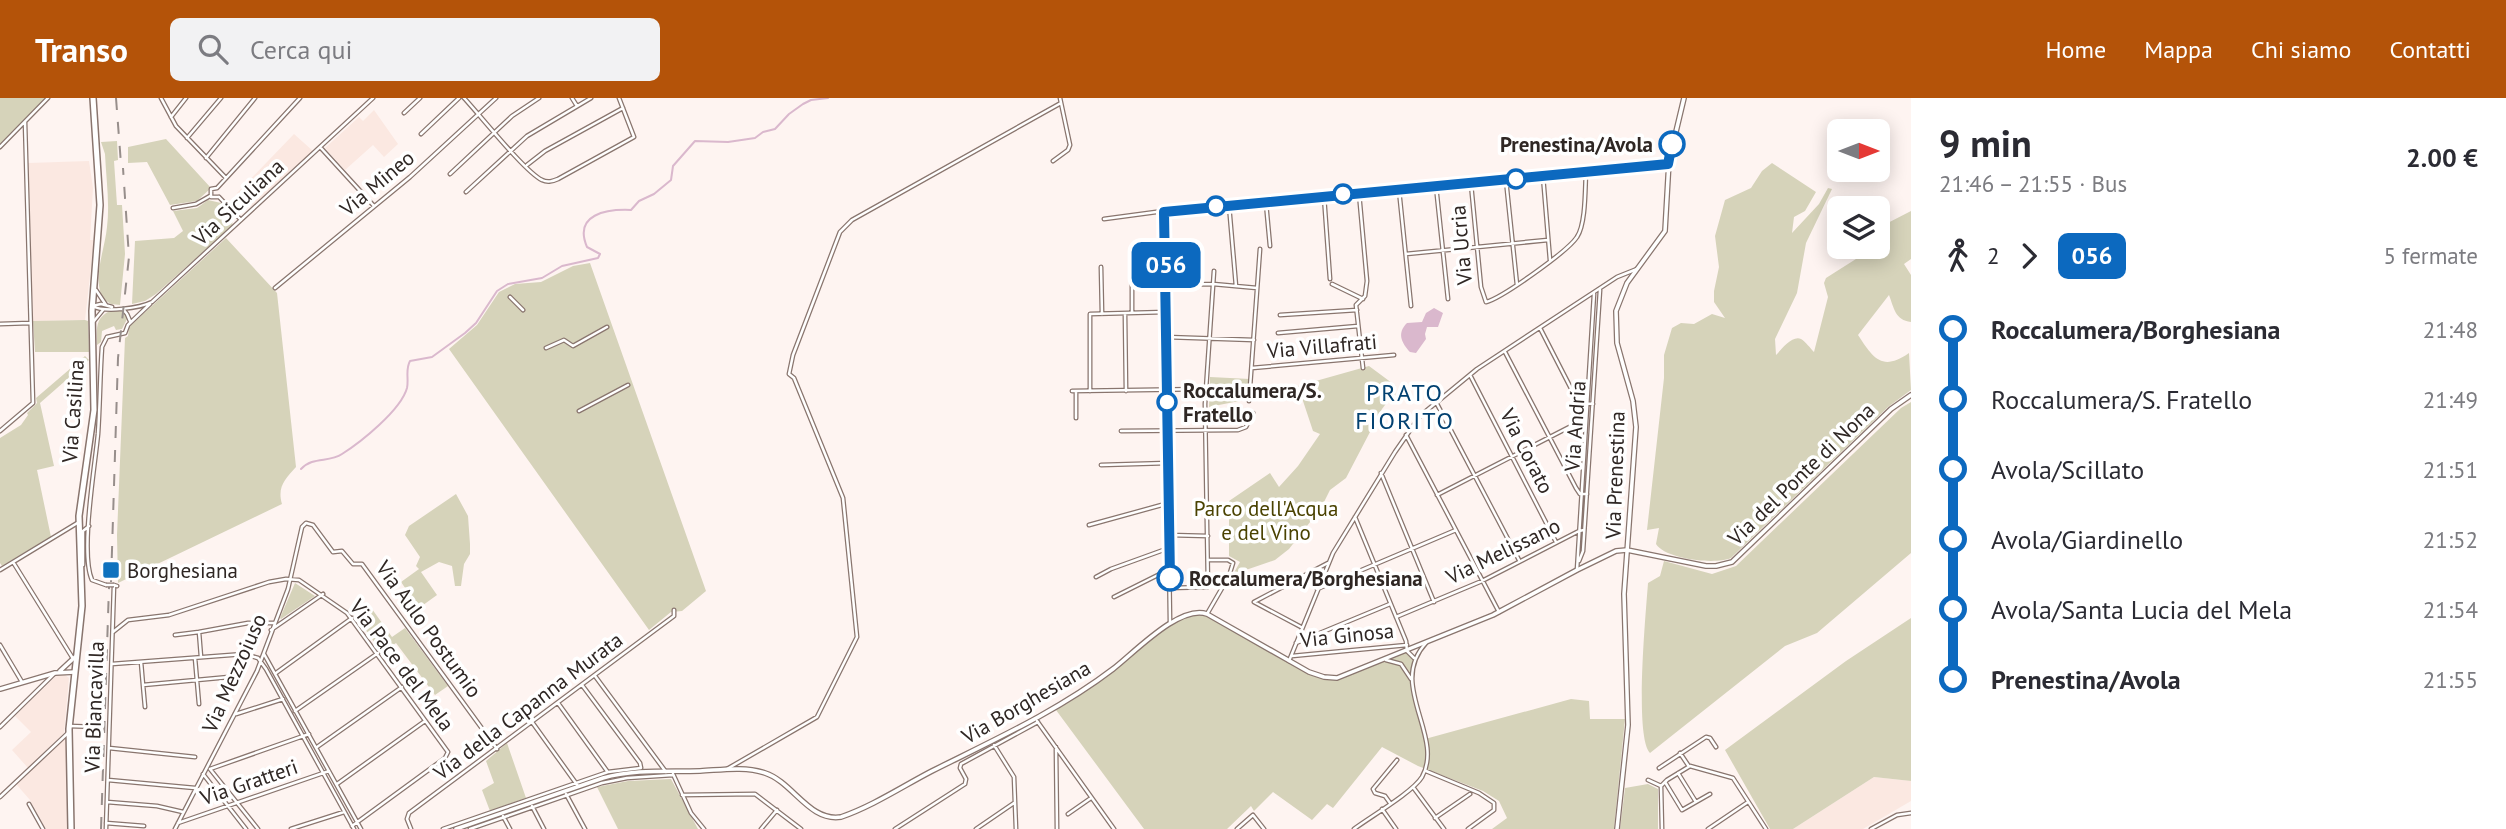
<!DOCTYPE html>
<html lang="it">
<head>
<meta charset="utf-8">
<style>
  body { margin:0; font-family:"PT Sans",sans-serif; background:#f2f2f3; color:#2b2b33; height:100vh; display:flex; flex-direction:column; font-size:26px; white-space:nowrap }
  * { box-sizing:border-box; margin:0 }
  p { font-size:23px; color:#7c7c81 }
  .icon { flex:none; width:38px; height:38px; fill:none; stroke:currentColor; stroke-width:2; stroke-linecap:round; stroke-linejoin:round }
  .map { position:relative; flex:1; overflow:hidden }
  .side { display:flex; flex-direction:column; background:#fff; width:595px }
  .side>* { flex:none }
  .badge { padding:0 14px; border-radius:10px; font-size:24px; line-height:46px }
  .needle { width:46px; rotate:90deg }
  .fabs { position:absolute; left:1827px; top:21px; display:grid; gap:14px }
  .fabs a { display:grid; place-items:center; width:63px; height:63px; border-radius:10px; background:#fff; box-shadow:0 4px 18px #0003; font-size:35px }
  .map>.badge { position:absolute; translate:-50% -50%; box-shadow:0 0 0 4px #fff }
  .legs { display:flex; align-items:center; gap:10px; height:77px; padding:0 28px; font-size:23px }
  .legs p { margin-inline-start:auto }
  .summary { display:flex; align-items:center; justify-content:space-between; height:119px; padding:0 28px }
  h1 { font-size:38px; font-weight:800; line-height:52px }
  ul { padding:0 28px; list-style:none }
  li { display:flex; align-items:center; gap:24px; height:70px; font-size:26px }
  li i { display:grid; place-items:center; width:10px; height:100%; margin:0 9px; background:currentColor }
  li i::after { content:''; width:18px; height:18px; margin:-9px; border:5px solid; border-radius:50%; background:#fff }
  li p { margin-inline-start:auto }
  li:first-child i { background:linear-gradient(#0000 50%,currentColor 0) }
  li:last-child i { background:linear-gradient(currentColor 50%,#0000 0) }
  header { display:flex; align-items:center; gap:42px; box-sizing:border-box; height:98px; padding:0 35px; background:#b45309; color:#fff }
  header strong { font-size:33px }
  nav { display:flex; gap:38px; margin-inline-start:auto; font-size:24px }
  .search { width:490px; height:63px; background:#f2f2f3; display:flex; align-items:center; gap:18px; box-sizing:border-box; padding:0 24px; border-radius:10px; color:#7c7c81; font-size:26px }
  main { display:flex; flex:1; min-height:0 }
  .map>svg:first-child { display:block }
  .built { fill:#fbe8e1 }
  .green { fill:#d6d3ba }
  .water { fill:#dab8cd }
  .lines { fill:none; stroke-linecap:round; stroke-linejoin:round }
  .stream { stroke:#dab8cd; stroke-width:2 }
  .minor-casing { stroke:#89756e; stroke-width:5 }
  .tertiary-casing { stroke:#89756e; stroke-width:6 }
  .secondary-casing { stroke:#89756e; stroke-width:6 }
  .primary-casing { stroke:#89756e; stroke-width:8 }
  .minor { stroke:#fff; stroke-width:2.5 }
  .tertiary { stroke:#fff; stroke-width:3.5 }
  .secondary { stroke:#fff; stroke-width:3.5 }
  .primary { stroke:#fff; stroke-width:5 }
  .rail { stroke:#978e8b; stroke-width:2; stroke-dasharray:12 12; stroke-linecap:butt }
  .minor-bridge-casing { stroke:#89756e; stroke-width:5; stroke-linecap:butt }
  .minor-bridge { stroke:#fff; stroke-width:2.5 }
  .line-1-casing { stroke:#fff; stroke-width:16 }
  .line-1 { stroke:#0c69bf; stroke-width:10 }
  .stop-1-dot { fill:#fff; stroke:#0c69bf; stroke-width:3.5 }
  .poi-dot { fill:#0f72be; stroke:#fff; stroke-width:2.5 }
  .labels { text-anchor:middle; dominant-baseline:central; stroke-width:7; stroke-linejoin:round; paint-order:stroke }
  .stop-label { font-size:21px; font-weight:bold; fill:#2f2724; stroke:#fff; text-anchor:start }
  .street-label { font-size:21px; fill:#2f2724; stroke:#fff }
  .park-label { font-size:21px; fill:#4a4201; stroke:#fff }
  .poi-label { font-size:21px; fill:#2f2724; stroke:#fff; text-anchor:start }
  .quarter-label { font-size:24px; letter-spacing:2px; fill:#024171; stroke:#fff }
</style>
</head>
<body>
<header>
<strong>Transo</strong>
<div class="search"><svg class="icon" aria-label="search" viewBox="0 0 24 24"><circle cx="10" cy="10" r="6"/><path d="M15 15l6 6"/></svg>Cerca qui</div>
<nav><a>Home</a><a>Mappa</a><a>Chi siamo</a><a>Contatti</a></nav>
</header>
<main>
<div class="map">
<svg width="1911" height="731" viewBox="0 0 1911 731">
  <rect width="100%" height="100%" fill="#fef4f1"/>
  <path class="built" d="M374,12L398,46L384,59L373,47L345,72L325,50L359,19L363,23Z
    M294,36L313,53L251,109L237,95Z
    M89,63L93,90L90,142H94L85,222L33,223L28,65Z
    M64,576L69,580L64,635L28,670L12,652L31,634L15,618L56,578Z
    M66,639L68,731H46L30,702L16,686Z
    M1874,679L1911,683V703L1863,731H1793Z"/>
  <path class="green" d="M0,0H46L0,48Z
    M166,41L211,90L197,103L170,107L147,64L128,65V49Z
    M117,43L118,62L114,63L117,107H122L125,156L120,207L111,206L103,201C92,180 105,151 107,129C110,105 106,80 105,56L101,44Z
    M1772,65L1816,94L1805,113L1794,119L1792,135L1819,106L1828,90L1832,91L1806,145L1797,195L1775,241L1776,257C1781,252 1792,237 1801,241C1805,243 1811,251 1814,254L1828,199L1824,185L1826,180L1867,154L1868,149H1878V130L1911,113V161L1904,166L1911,177V224C1895,222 1894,210 1889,197L1858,237C1873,260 1882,274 1909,255L1911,292L1888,309L1731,460C1715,467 1665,461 1656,446L1659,430L1647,432L1664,280V257L1672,230L1681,225L1694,226L1712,216L1725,220L1714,204V193L1719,169L1715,138L1725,102L1751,90L1762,73Z
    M208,102L221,105L233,120L232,128L156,196L145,203L132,206L135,143L174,140L183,133L173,113L197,110Z
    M226,140L277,195L296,369C285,381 277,389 282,406L118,485L117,437L125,240L128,238L129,229Z
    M590,165L706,493L682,513L671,514L649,532L449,251L477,227L499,194L515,186L541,184L573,168Z
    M110,213H123L128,219L122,231L116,232L114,228L102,233L101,244L97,247C97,233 94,220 110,213Z
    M85,222L88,223L89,254H35L33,223Z
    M85,258L89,262L40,305L54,368L37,372L51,439L2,468L0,465V340L21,327L28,317L27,315L37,305L36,300Z
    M1369,268L1396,288L1395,299L1388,303L1382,311L1346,380L1330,392L1321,410L1289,451L1275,462L1240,474L1231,489L1227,487L1240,464L1229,458V403L1270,375L1279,389L1298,368L1320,336L1313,333L1298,288Z
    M1210,279L1250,281L1249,301L1209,309Z
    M1911,304V455L1817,535L1785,548L1650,655C1634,638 1646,514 1648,485L1660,478L1664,463L1712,476L1736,468L1901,310Z
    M456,396L468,418L470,446V456L464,466L461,488H455L452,468L439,464L421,474L437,497L419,510L401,484L419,471L416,468L420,459L405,437L409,428Z
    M295,485L315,498L281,521L280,520Z
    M372,511L392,539L405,530L448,588L435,597L396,545L382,555L358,521Z
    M1202,514L1319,578L1339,579L1407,553L1414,562L1412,584L1425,641L1571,601L1589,603L1590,621H1625L1614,731H1492L1507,720L1499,703L1483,693L1418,668L1382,649L1333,710L1327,706L1312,722L1273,694L1254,713L1251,708L1227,731H1144L1056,612L1079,598L1171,525L1184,518Z
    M1911,520V683L1874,679L1793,731H1770L1725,652L1846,563Z
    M507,645L526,700L490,713L482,692L494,685L486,663Z
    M671,681L698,731H618L597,689L628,683Z
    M1648,686L1658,691V731H1620L1625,690Z"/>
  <path class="water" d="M1434,210L1443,215L1438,229H1427L1425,236L1426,241L1416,255L1410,254C1401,244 1397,235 1407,225L1422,224L1426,215Z"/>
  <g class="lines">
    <path class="stream" d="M301,371C313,358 329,365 342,356C361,344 401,312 407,290C409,280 405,272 410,263L432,259L465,235L476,225L497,193L508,186L542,180L562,168L598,160L600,156L587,149C573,116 607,111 631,112L639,103L654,96L671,82L673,68L695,43L728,44L755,40L763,34L775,31L789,16L803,6L811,2L828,0"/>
    <g class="minor-casing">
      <path id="minor" d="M161,0L176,28L226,80
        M464,0C480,17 525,74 542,82C548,85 553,83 558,81L634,39L619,0
        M572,0L577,8
        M404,15L420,0
        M171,19L186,0
        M421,36L459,0
        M187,40L221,0
        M0,49L48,0
        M320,49L374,108
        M206,60L255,0
        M1053,63L1068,52L1070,47L1060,0
        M527,67L545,53L623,10
        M450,76L512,18L539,0
        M1543,78L1550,162
        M1506,82L1517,187
        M1471,86L1481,189L1486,204C1502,200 1568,153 1577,139C1586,126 1585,90 1586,74
        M1436,88L1448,201
        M1399,92L1411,208
        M466,94L527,38L591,0
        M1359,95L1367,183L1365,198L1356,207L1363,270
        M1324,98L1330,181
        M219,99H211V91L217,90L300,0
        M219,99L241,122
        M1266,105L1270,148
        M1229,107L1236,188
        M173,110L196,106L210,98
        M1164,114L1170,524
        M1104,121L1171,112L1668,66
        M1406,156L1548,142
        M1101,169L1102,216
        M1332,186L1363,201
        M1166,187L1213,186L1257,190
        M275,190L410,79L496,0
        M96,192L106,207
        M510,199L523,212
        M92,208C105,215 140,210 152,204L373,0
        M92,208L101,206L112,209
        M123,211L127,216L130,223
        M1132,215V176
        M1125,216L1126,293
        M1280,217L1357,212
        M94,223L103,212
        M0,226L30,225
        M1540,230L1578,304L1593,306
        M1278,235L1358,228
        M1166,239L1254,242
        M546,250L564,242L573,248L607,229
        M1505,254L1576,390L1580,396H1587
        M1252,270L1394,257
        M1470,277L1556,444
        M1072,293L1206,291
        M1076,293V320
        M1090,293V216L1166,214
        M1249,303L1260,151
        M1436,304L1519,462
        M579,313L628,287
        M0,333L33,305L25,24
        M1121,333L1238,332L1246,329L1253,315
        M1406,337L1499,514
        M1101,367L1168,365
        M1381,375L1434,504
        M1437,397L1585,321
        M1355,419L1406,543L1407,553L1414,560
        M1089,427L1169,405
        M1169,437L1208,438
        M1579,463L1583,453L1600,192
        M13,464L72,559
        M83,467V433L89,428
        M0,472L79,424
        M1577,472L1594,196
        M1096,479L1111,471L1169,450
        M106,487L92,482C80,455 95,368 98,336C100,307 100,278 102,249L107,239L125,235L128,227L150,206
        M1170,490L1208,489L1205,306L1214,173
        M1317,491L1456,432
        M1114,499L1170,471
        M1207,516L1229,478L1233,465L1228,462H1208
        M1396,519L1482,483L1579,433L1584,432
        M1301,529L1254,504L1328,465
        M271,532L323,496
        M113,534L128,522L169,517L269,484L286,481L299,482L347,515L448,654L445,660L352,728
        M175,537L199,534
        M1296,545L1390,506
        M0,547L22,584
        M264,556L361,731
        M1292,558L1407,547
        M201,559L199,534L248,525H274
        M195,560L199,606
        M1386,562L1401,566L1411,581
        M1289,563L1333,455L1395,354L1420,318L1477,271L1617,179L1637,171
        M141,564L143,587L229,579
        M112,566L244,556L258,560L266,571L354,731
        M276,575L352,520
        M595,578L666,674
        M143,587L145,609
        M558,605L607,673
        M295,613L378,555
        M236,616L283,601
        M1037,623L1114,731
        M532,624L578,688
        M69,628L100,629
        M0,629L55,575
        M994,647L1014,679L1016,731
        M317,649L402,589
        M1056,649L1057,731
        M109,650L195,659
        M1680,655L1688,667
        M1659,670L1706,639L1710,640L1716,649
        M210,671L309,636
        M210,671L258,731
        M727,671L817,619L857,539L843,400L794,280L789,276L793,257L840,134L852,122L1061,5
        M1426,673L1479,695L1494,705V712L1468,731
        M1678,675L1696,704
        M203,676L246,731
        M673,676L691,715L704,731
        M108,682L195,690
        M1648,682L1661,688
        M1665,684L1682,712L1710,696
        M337,686L425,623
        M1413,689L1444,731
        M566,696L585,731
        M682,697L755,696L801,731
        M0,699L69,634
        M107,704L157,708L183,714
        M1390,705L1385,698L1375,695L1373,691L1397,662
        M29,706L43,731
        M532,708L544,731
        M1382,711L1396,731
        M1068,716L1091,700
        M503,718L510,731
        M1435,720L1470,696
        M106,725L144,728
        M178,725L329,673
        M106,731L114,487L117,488
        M175,731L257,573L288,491L302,429L306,425L313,427L333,454L342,453L353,466H362L497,651
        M291,731L344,714
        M411,731L407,721L409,715L674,518V512
        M443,731L608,674L641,670L640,665L582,587
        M470,731L602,685L627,680L673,677
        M761,731L777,712
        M895,731L965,686L966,681L960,670L961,666L1038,624
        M976,731L1014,705
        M1237,731L1253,717L1264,731
        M1354,731C1370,719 1413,694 1422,679C1445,638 1387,587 1426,545
        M1662,731L1661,688L1667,682L1690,668L1733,680L1766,731
        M1708,731L1748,704
        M1871,731L1897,717L1911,715"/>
    </g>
    <g class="tertiary-casing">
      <path id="tertiary" d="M456,731L603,680C635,671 668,674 700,673C721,672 744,668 765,675C793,684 809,724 841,719C873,708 903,688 932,673C994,642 1058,613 1113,571C1134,555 1180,506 1207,516L1309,574L1324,579L1337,580L1493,517L1577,472L1616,453L1627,452"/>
    </g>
    <g class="secondary-casing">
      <path id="secondary" d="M1627,452L1706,468H1716L1732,464L1891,311L1911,297
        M60,573L75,559
        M0,591L55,575L75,574
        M1617,731L1628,627L1624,496L1636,329L1633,303L1617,245L1616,213L1627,185L1665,133L1669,63L1684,0"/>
    </g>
    <g class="primary-casing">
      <path id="primary" d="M71,731L69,631L82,508L79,418L94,312L92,213L100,107L93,0"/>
    </g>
    <use href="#minor" class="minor"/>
    <use href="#tertiary" class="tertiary"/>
    <use href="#secondary" class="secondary"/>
    <use href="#primary" class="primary"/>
    <path class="rail" d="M116,0L121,66
      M111,484L118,260L129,159L123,70
      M101,731L109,489"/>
    <g class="minor-bridge-casing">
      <path id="minor-bridge" d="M106,487H114"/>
    </g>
    <use href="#minor-bridge" class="minor-bridge"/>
  </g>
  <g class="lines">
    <g class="line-1-casing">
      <path id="line-1" d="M1170,480L1164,114L1668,66L1672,46"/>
    </g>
    <use href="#line-1" class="line-1"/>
  </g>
  <g class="stop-1-dot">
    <circle cx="1672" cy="46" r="12"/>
    <circle cx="1516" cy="81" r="9"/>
    <circle cx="1343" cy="96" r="9"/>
    <circle cx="1216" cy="108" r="9"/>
    <circle cx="1167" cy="304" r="9"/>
    <circle cx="1170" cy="480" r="12"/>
  </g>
  <rect class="poi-dot" x="102" y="463" width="18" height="18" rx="3.5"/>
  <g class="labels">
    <g class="stop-label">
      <text x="1653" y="46" text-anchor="end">Prenestina/Avola</text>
      <text x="1183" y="292">Roccalumera/S.<tspan x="1183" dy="24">Fratello</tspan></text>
      <text x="1189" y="480">Roccalumera/Borghesiana</text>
    </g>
    <g class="street-label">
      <text transform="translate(377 85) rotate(-40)">Via Mineo</text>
      <text transform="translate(238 104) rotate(-43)">Via Siculiana</text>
      <text transform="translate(1461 147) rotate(-95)">Via Ucria</text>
      <text transform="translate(1322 248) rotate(-5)">Via Villafrati</text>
      <text transform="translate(73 313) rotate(-86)">Via Casilina</text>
      <text transform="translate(1575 328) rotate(-86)">Via Andria</text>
      <text transform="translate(1527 353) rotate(63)">Via Corato</text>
      <text transform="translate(1801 376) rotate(-44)">Via del Ponte di Nona</text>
      <text transform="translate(1615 377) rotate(-88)">Via Prenestina</text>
      <text transform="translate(1503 453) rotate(-26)">Via Melissano</text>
      <text transform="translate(429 531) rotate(54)">Via Aulo Postumio</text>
      <text transform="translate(1347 537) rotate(-6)">Via Ginosa</text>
      <text transform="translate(402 567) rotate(53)">Via Pace del Mela</text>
      <text transform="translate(234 575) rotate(-66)">Via Mezzoiuso</text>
      <text transform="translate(1026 604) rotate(-30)">Via Borghesiana</text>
      <text transform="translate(528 608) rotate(-37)">Via della Capanna Murata</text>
      <text transform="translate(94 609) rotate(-88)">Via Biancavilla</text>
      <text transform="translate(249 684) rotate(-19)">Via Gratteri</text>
    </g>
    <g class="park-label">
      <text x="1266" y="410">Parco dell'Acqua<tspan x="1266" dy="24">e del Vino</tspan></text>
    </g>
    <g class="poi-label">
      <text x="127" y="472">Borghesiana</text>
    </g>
    <g class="quarter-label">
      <text x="1405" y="294">PRATO<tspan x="1405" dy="28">FIORITO</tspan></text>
    </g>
  </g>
</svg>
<div class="fabs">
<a><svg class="needle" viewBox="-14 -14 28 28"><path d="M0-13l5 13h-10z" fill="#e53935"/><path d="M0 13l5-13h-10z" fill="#7c7c81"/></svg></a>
<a><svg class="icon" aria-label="layers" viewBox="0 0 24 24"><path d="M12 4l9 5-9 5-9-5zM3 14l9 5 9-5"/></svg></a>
</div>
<b class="badge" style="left:1166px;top:167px;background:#0c69bf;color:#fff">056</b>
</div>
<section class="side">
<div class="summary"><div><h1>9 min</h1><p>21:46 – 21:55 · Bus</p></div><b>2.00 €</b></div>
<div class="legs"><svg class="icon" aria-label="walk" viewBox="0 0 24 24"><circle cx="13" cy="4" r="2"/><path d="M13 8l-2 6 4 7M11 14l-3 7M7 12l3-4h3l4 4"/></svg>2<svg class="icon" aria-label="forward" viewBox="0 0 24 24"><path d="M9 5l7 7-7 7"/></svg><b class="badge" style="background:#0c69bf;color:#fff">056</b><p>5 fermate</p></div>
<ul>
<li><i style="color:#0c69bf"></i><b>Roccalumera/Borghesiana</b><p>21:48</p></li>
<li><i style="color:#0c69bf"></i><span>Roccalumera/S. Fratello</span><p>21:49</p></li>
<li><i style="color:#0c69bf"></i><span>Avola/Scillato</span><p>21:51</p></li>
<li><i style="color:#0c69bf"></i><span>Avola/Giardinello</span><p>21:52</p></li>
<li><i style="color:#0c69bf"></i><span>Avola/Santa Lucia del Mela</span><p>21:54</p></li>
<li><i style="color:#0c69bf"></i><b>Prenestina/Avola</b><p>21:55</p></li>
</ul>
</section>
</main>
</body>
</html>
